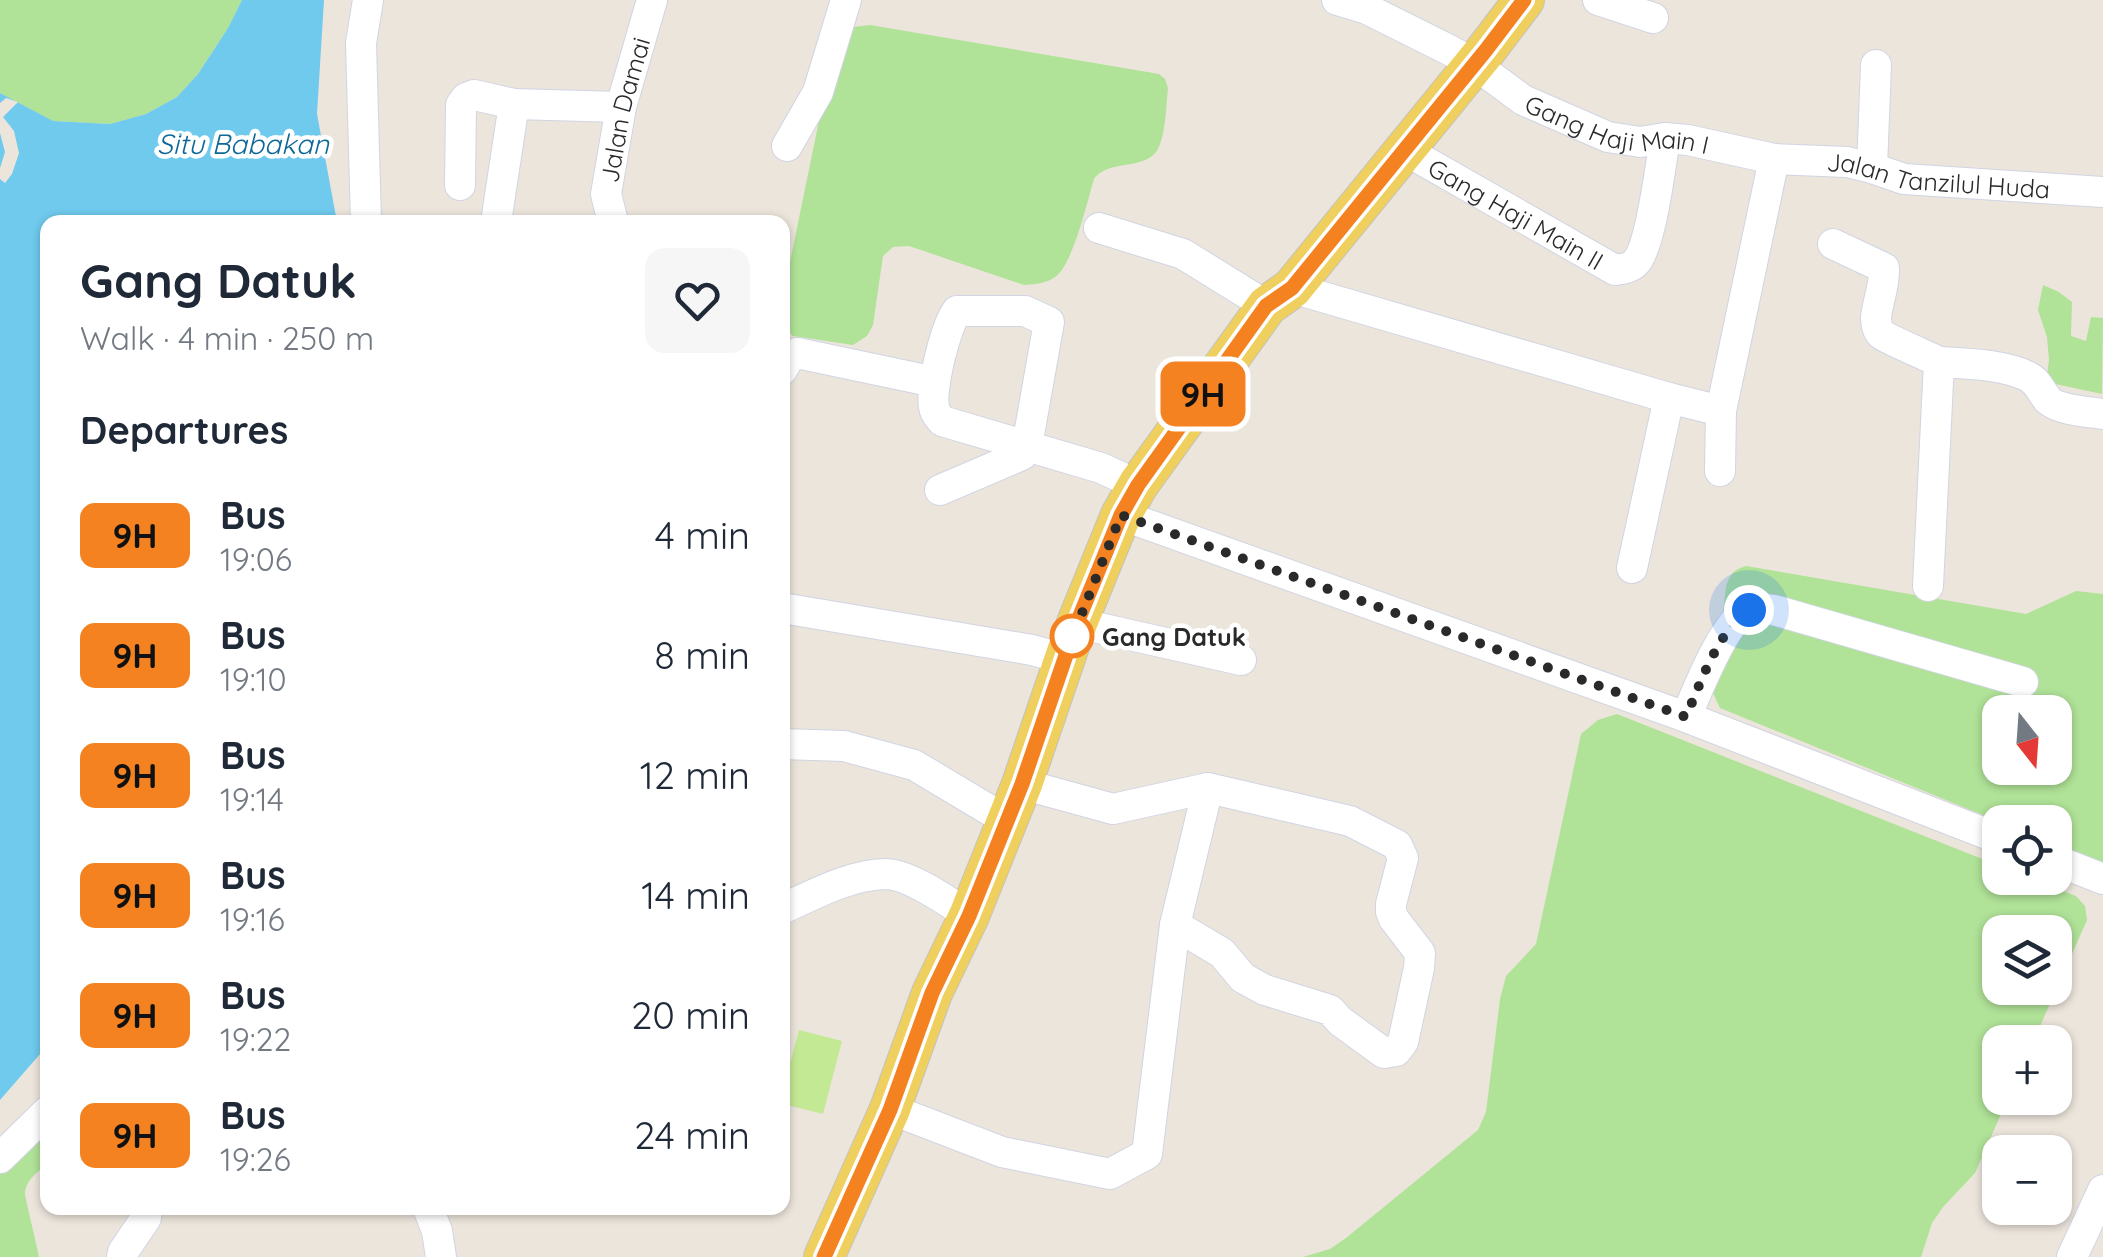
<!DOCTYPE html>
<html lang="en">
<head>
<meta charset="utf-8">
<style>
  body { margin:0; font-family:Quicksand,sans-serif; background:#f6f6f7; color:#1f2937; height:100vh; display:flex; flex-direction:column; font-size:38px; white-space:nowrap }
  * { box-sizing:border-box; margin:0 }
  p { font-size:32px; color:#747a83 }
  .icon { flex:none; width:55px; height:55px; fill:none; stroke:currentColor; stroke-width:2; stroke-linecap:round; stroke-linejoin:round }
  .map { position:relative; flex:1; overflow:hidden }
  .drawer { position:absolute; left:40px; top:215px; width:750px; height:1000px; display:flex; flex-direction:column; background:#fff; border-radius:20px; box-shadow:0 2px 8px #0004 }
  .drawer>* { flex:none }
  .badge { padding:0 20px; border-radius:15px; font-size:35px; line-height:65px }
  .needle { width:65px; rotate:163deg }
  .tools { position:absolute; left:1982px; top:695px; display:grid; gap:20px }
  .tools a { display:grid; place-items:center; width:90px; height:90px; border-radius:20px; background:#fff; box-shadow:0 2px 8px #0004; font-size:50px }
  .you { position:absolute; width:50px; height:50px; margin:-25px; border:8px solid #fff; border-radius:50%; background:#1a73e8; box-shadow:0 0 0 15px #1a73e833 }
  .map>.badge { position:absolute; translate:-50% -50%; box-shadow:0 0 0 5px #fff }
  h2 { padding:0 40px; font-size:38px; line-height:90px }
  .round { display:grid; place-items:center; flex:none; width:105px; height:105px; border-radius:20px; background:#f6f6f7 }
  .headline { display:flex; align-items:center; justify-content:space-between; height:170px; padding:0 40px }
  h1 { font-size:48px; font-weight:700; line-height:75px }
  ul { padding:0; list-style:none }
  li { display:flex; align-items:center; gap:30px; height:120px; padding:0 40px }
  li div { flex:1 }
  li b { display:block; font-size:38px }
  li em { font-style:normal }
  li .badge { min-width:110px; font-weight:700; text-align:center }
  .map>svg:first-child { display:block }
  .green { fill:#b0e298; fill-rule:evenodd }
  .pitch { fill:#c4e994 }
  .water { fill:#6fcaed }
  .pier { fill:#ece5dc }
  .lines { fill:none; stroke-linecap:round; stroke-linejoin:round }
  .minor-casing { stroke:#d1d4e3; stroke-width:32 }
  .major-casing { stroke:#c3c3c3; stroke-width:42 }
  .minor { stroke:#fff; stroke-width:30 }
  .major { stroke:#efcf5d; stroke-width:40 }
  .line-casing { stroke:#fff; stroke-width:22 }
  .line { stroke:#f58220; stroke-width:15 }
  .walk { stroke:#2a2a2a; stroke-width:10; stroke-dasharray:0 18 }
  .stop-dot { fill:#fff; stroke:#f58220; stroke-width:5 }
  .labels { text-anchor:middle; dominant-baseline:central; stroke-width:9; stroke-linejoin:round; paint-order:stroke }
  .street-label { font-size:25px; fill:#2a2a2a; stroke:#fff }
  .stop-label { font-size:25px; font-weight:bold; fill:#2a2a2a; stroke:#fff; text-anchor:start }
  .water-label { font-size:28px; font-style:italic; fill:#0e6899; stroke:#fff }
</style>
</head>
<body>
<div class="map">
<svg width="2103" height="1257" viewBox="0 0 2103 1257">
  <rect width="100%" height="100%" fill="#ece5dc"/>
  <path class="green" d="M0,0H242L228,28L198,74L177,97L146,114L110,124L52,121L0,93Z
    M870,25L1159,74L1165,79L1168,88C1166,106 1166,127 1160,144C1151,173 1110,157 1094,179C1087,202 1073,265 1055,277C1046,284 1034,284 1024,285L909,246L893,247L883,256L873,325L867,336L853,345L793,336L783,327V296L836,38L853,27Z
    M2043,285L2059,292L2072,302L2071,336L2086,341L2091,317L2103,318L2102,394L2046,382L2049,360L2047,337L2038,310Z
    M1746,566L2026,614L2076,591L2103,594V864L2055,845V822H2000L1720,708L1713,693L1726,587C1730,574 1733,570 1746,566ZM2000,712H2055V768H2000Z
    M1617,714L2000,866V878H2030L2076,896L2085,906L2087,920L2033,1042H2000V1098H2008L1975,1173L1943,1207L1932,1223L1921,1257H1303L1330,1249L1346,1238L1478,1130L1486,1112L1500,999L1506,976L1536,944L1581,734L1598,720ZM2055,932V988H2000V932Z
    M47,1119V1164C37,1173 25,1180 25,1195L39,1257H0V1169Z"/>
  <path class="pitch" d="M799,1030L842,1041L823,1114L783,1104V1090Z"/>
  <path class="water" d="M242,0H324L317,114L337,222H48L47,1046L0,1100V93L53,121L110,124L146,114L177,97L198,74L228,28Z"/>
  <path class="pier" d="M6,98L18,102L3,117L14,131L19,153L12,174L5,183L0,179V168L5,152L0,133V103Z"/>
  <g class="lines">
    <g class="minor-casing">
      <g id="minor">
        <path id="s1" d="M1337,0L1367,9L1449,50L1473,63L1523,100L1608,137L1640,142L1665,138L1688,140L1774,159L1847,162L1872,168L1904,179L2103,192"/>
        <path d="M1598,0L1653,18"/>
        <path d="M787,146L818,92L846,0"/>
        <path id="s2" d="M1405,150L1615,270C1622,269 1631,268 1636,262C1651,246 1661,163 1665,138"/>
        <path d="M1872,168L1876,65"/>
        <path d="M460,185L461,105L466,98L474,95L514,104L621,107"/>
        <path d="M366,222L361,43L368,0"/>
        <path d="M496,222L514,104"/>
        <path id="s3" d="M613,222L606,194L621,107L652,0"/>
        <path d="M1099,228L1183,254L1267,306"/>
        <path d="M1833,244L1884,268C1885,285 1878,300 1876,317C1876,321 1877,329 1880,333C1882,337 1930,357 1939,362"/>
        <path d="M1292,288L1669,398L1721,411"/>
        <path d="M782,370L789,358L797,353L935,382"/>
        <path d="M1720,471L1721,411L1774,159"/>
        <path d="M940,490L1022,455L1027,446L1049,322L1025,311H957C946,325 930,389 934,407C935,414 937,414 942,421L1101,468L1138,485"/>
        <path d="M1121,515L1686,717L2000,839"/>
        <path d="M1632,568L1669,398"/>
        <path d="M1928,586L1939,362C1968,364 2001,364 2027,376C2038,381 2041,392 2048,400C2058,410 2090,412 2103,414"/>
        <path d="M782,608L1032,650L1065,659"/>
        <path d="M1077,623L1241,660"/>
        <path d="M1686,717C1696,694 1726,616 1750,610C1757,608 1767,609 1774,610L2023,682"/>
        <path d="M782,744L844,746L914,765L1006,820"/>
        <path d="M1022,784L1113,809L1208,788L1350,821L1397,845L1403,858L1391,904V912L1394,919L1420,953L1419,968L1403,1042L1396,1051L1384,1053L1340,1021L1330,1010L1265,990L1243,978L1222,953L1175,925"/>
        <path d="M2055,860L2103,879"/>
        <path d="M782,909C815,894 849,875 886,874C908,874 951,903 969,916"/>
        <path d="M890,1109L1002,1152L1110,1174L1147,1154L1175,925L1208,788"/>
        <path d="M0,1158L48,1111"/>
        <path d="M428,1208L437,1231L441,1257"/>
        <path d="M122,1257L123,1252L146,1218L147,1208"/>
        <path d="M2072,1257L2103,1190"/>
      </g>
    </g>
    <g class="major-casing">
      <path id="major" d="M824,1257L890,1109L932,993L969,916L1022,784L1077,623L1121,515L1138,485L1267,306L1292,288L1486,50L1524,0"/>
    </g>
    <use href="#minor" class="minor"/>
    <use href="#major" class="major"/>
  </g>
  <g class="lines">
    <g class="line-casing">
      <path id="line" d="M824,1257L890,1110L932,993L969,916L1022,784L1077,623L1121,515L1138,485L1266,306L1292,288L1486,50L1524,0"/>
    </g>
    <use href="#line" class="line"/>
    <path class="walk" d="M1072,636L1071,641L1121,515L1686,717C1700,684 1719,629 1749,610"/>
  </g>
  <circle class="stop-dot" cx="1072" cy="636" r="20"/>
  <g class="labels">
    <g class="street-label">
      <text stroke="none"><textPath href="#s3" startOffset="115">Jalan Damai</textPath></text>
      <text stroke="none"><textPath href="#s1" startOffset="312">Gang Haji Main I</textPath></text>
      <text stroke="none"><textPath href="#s1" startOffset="640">Jalan Tanzilul Huda</textPath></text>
      <text stroke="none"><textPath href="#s2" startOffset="128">Gang Haji Main II</textPath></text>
    </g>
    <g class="stop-label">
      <text x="1102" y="636">Gang Datuk</text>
    </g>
    <g class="water-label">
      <text x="243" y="143">Situ Babakan</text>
    </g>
  </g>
</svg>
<div class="tools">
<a><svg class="needle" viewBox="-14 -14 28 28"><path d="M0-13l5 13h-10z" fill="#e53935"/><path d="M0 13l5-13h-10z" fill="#747a83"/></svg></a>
<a><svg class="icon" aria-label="locate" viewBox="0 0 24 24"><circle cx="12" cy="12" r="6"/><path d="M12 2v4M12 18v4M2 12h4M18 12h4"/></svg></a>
<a><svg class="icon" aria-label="layers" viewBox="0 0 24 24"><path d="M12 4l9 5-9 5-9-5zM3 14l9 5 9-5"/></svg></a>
<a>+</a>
<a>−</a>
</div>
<div class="you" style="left:1749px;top:610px"></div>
<b class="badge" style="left:1203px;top:394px;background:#f58220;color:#111">9H</b>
<section class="drawer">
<div class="headline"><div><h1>Gang Datuk</h1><p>Walk · 4 min · 250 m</p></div><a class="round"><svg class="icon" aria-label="heart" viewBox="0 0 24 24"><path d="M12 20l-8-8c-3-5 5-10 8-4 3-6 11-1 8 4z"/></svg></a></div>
<h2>Departures</h2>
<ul>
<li><span class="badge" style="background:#f58220;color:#111">9H</span><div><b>Bus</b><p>19:06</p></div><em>4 min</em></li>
<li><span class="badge" style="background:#f58220;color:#111">9H</span><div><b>Bus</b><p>19:10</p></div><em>8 min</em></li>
<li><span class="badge" style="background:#f58220;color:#111">9H</span><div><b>Bus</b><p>19:14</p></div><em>12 min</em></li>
<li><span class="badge" style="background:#f58220;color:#111">9H</span><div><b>Bus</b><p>19:16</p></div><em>14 min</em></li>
<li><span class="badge" style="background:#f58220;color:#111">9H</span><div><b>Bus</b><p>19:22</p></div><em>20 min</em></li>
<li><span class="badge" style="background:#f58220;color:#111">9H</span><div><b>Bus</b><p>19:26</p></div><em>24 min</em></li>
</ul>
</section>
</div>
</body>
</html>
